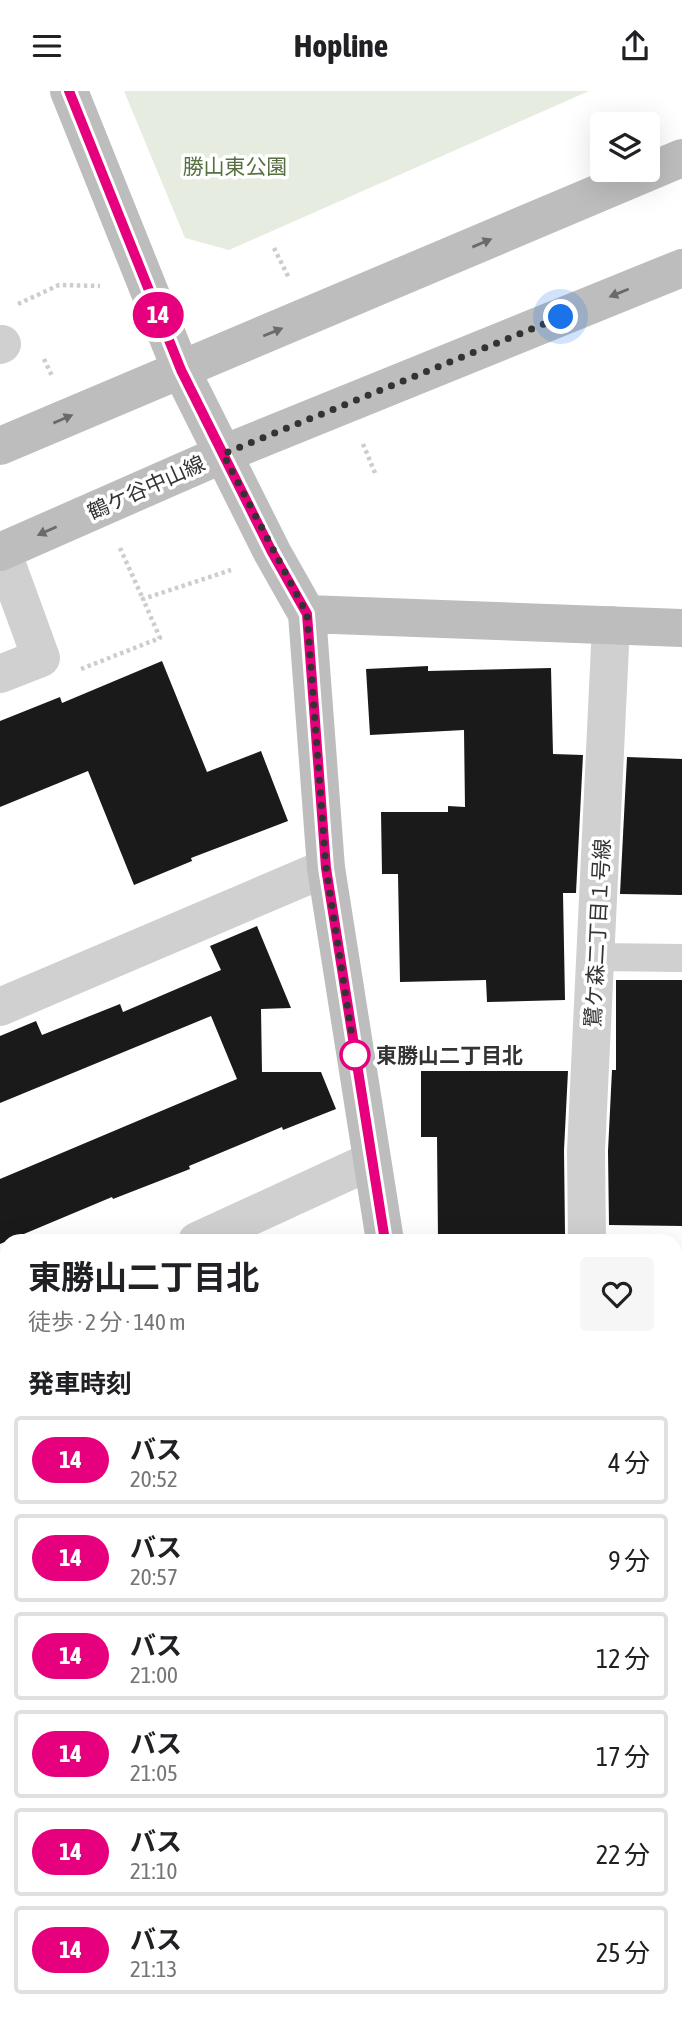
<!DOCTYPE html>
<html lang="ja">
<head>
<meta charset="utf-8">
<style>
  body { margin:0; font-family:"Asap Condensed","Noto Sans JP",sans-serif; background:#f6f6f6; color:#202124; height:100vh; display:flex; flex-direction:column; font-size:26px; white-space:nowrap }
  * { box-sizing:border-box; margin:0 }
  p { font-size:23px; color:#757577 }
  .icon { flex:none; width:38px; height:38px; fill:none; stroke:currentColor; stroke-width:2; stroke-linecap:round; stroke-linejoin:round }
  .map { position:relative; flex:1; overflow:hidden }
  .drawer { position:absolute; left:0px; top:1143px; width:682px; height:786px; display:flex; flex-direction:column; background:#fff; border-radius:21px 21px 0 0; box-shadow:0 7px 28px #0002 }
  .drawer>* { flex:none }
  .badge { padding:0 14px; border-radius:23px; font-size:24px; line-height:46px }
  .buttons { position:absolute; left:590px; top:21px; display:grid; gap:14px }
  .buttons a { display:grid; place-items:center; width:70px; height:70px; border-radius:7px; background:#fff; box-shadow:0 7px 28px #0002; font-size:35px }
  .you { position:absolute; width:35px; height:35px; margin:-18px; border:5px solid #fff; border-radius:50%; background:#1a73e8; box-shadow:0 0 0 10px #1a73e833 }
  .map>.badge { position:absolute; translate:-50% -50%; box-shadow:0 0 0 4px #fff }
  h2 { padding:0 28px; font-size:26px; line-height:63px }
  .round { display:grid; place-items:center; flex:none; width:74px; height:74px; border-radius:7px; background:#f6f6f6 }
  .headline { display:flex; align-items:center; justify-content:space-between; height:119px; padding:0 28px }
  h1 { font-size:33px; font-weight:700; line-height:52px }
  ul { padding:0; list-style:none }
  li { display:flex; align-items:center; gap:21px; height:88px; margin:0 14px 10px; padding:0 14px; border:4px solid #e0e0e0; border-radius:7px }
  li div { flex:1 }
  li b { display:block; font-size:26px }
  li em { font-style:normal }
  li .badge { min-width:77px; font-weight:700; text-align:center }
  header { display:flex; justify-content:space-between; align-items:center; height:91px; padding:0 28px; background:#fff; font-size:32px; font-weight:700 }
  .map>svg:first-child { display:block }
  .green { fill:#e6ecdf }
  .building { fill:#1a1a1a }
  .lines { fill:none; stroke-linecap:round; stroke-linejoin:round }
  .path { stroke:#cdcdcd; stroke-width:4.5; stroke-dasharray:3.5 3.5; stroke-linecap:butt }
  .lane { stroke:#d0d0d0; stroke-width:28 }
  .street { stroke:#d0d0d0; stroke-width:38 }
  .secondary { stroke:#bdbdbd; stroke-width:38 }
  .oneway { fill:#6a6a6a }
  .line-casing { stroke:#fff; stroke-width:16 }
  .line { stroke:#e6007e; stroke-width:10 }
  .walk { stroke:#333; stroke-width:7; stroke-dasharray:0 12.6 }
  .stop-dot { fill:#fff; stroke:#e6007e; stroke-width:3.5 }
  .labels { text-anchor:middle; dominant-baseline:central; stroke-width:7; stroke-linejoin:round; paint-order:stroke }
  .park-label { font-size:21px; fill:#56703f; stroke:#fff }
  .street-label { font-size:21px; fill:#333; stroke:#fff }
  .stop-label { font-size:21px; font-weight:bold; fill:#333; stroke:#fff; text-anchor:start }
</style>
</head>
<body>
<header><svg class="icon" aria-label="menu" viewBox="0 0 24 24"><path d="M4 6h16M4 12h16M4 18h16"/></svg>Hopline<svg class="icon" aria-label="share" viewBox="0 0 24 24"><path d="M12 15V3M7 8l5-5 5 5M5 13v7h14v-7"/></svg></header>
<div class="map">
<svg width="682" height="1928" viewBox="0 0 682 1928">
  <rect width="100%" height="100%" fill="#fff"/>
  <path class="green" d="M124,0H589L229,159L185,147Z"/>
  <path class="building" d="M162,570L207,681L261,660L288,730L191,767L192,770L134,794L88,680L0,716V630L60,606L62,612Z
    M428,575V580L551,577L553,663L583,664L576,802H563L565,909L487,911L486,889L400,891L398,783H382L381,721H448V715L465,716L464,639L370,644L366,578Z
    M627,666L682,668V804L620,803Z
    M257,835L291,917L261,918L262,981H321L336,1018L283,1039L282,1036L189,1075L190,1078L113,1108L112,1106L0,1153V1088L237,988L211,925L0,1012V945L36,930L42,944L120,913L123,921L221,879L210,855Z
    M616,889H682V1135L609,1134L608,1060L612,979H616Z
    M421,980H568L564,1059L565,1143L438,1148L437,1046H421Z"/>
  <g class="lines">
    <path class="path" d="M274,157L289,187
      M18,213L59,194L100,195
      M44,268L52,285
      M363,353L375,382
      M120,457L143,508
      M81,578L160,547L143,508L231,479"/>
    <path class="lane" d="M596,866L682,867
      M676,1886L682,1892"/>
    <path class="street" d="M0,254L2,253
      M0,583L41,567L2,460
      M0,916L326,777
      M197,1150L371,1070
      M587,1150L586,1060L611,534
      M0,1240L7,1236
      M676,1397H682
      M0,1548L7,1545
      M0,1860L7,1857"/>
    <path class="secondary" d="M69,0L181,279L272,461L307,523L326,777L385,1150
      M0,355L682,67
      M0,461L223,363L682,177
      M307,523L682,537
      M273,1928L274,1922"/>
  </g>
  <defs><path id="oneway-solid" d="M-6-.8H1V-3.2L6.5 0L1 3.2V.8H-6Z" transform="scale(1.75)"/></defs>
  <g class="oneway">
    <use href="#oneway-solid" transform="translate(482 152) rotate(-23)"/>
    <use href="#oneway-solid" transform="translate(619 202) rotate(158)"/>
    <use href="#oneway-solid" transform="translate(273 241) rotate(-22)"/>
    <use href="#oneway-solid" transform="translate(63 328) rotate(-23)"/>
    <use href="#oneway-solid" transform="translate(47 440) rotate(156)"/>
  </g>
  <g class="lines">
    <g class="line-casing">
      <path id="line" d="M69,0L181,279L272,461L307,523L326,777L385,1150"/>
    </g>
    <use href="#line" class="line"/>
    <path class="walk" d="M355,964L326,777L307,523L223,363L561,226"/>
  </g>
  <circle class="stop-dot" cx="355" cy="964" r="14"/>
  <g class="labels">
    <g class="park-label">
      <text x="235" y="75">勝山東公園</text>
    </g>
    <g class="street-label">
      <text transform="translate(146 396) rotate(-24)">鶴ケ谷中山線</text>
      <text transform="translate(597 842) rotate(-87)">鷺ケ森二丁目１号線</text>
    </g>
    <g class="stop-label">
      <text x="376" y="964">東勝山二丁目北</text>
    </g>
  </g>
</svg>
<div class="buttons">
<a><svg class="icon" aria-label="layers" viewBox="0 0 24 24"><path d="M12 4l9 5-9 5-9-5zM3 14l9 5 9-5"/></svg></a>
</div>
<div class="you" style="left:561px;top:226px"></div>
<b class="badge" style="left:158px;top:224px;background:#e6007e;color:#fff">14</b>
<section class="drawer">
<div class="headline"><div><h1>東勝山二丁目北</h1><p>徒歩 · 2 分 · 140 m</p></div><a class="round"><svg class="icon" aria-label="heart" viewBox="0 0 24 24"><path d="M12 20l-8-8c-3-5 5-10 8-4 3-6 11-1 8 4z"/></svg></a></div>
<h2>発車時刻</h2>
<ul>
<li><span class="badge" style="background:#e6007e;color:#fff">14</span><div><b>バス</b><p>20:52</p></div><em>4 分</em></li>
<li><span class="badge" style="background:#e6007e;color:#fff">14</span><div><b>バス</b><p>20:57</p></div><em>9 分</em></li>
<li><span class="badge" style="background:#e6007e;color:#fff">14</span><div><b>バス</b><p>21:00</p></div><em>12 分</em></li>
<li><span class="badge" style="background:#e6007e;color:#fff">14</span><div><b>バス</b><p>21:05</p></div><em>17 分</em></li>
<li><span class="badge" style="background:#e6007e;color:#fff">14</span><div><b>バス</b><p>21:10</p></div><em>22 分</em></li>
<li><span class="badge" style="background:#e6007e;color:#fff">14</span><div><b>バス</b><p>21:13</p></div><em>25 分</em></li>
</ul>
</section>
</div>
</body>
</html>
